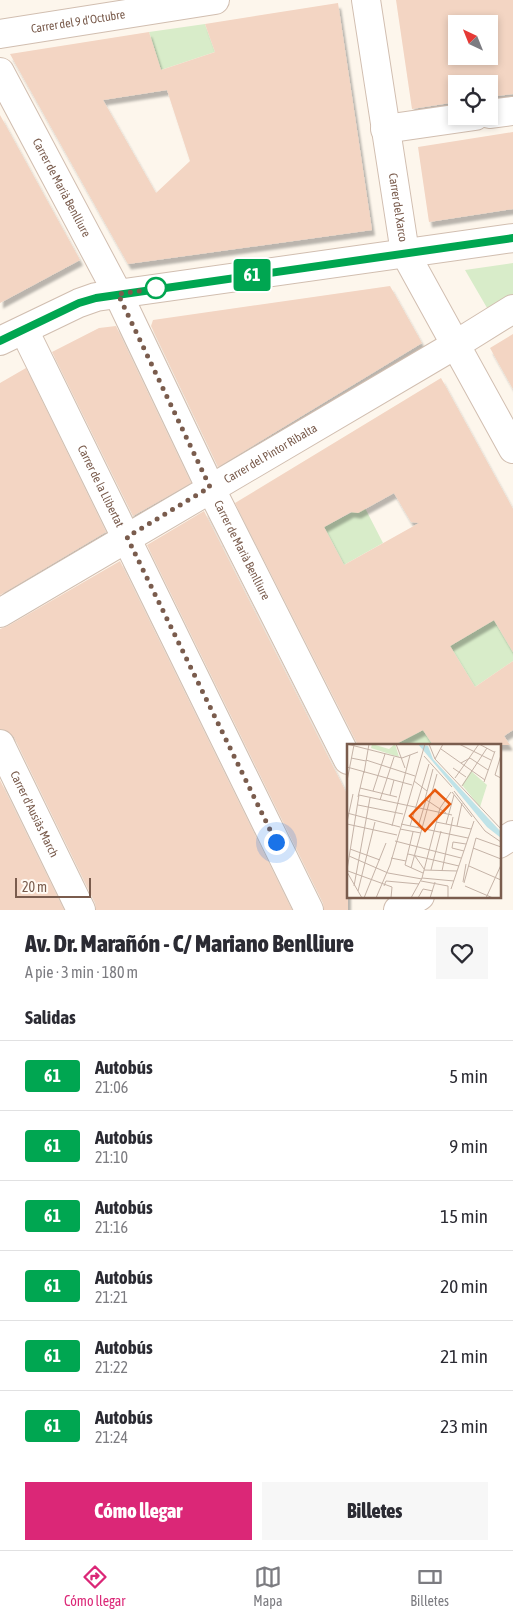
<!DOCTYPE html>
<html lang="es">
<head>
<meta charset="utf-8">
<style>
  body { margin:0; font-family:"Asap Condensed",sans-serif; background:#f7f7f7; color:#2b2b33; height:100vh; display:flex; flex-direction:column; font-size:19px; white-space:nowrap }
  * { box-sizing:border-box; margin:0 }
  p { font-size:16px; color:#7c7c81 }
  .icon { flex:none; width:28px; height:28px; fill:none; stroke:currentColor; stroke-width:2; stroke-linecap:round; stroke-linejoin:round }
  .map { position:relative; height:910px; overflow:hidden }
  .side { display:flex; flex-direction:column; background:#fff; flex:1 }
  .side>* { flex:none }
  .badge { padding:0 10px; border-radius:4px; font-size:18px; line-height:32px }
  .needle { width:32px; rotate:317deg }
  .buttons { position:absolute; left:448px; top:15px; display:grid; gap:10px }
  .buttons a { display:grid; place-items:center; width:50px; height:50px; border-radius:0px; background:#fff; box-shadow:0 2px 8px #0003; font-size:25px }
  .scale { position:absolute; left:15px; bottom:12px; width:76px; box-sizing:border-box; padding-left:5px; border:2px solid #7a5c4d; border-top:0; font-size:14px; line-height:18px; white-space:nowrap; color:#7a5c4d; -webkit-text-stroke:4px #fffaf3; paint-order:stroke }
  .you { position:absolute; width:25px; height:25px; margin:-12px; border:4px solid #fff; border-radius:50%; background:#1a73e8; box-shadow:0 0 0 8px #1a73e833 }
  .map>.badge { position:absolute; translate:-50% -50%; box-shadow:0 0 0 2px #fff }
  h2 { padding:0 25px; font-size:19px; line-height:45px }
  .round { display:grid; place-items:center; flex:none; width:52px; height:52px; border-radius:0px; background:#f7f7f7 }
  .overview { display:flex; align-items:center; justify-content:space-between; height:85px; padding:0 25px }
  h1 { font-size:24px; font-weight:800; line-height:38px }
  .button { display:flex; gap:10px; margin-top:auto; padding:10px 25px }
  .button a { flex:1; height:58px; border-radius:0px; background:#db2777; color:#fff; font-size:20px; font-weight:800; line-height:58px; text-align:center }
  .button a+a { background:#f7f7f7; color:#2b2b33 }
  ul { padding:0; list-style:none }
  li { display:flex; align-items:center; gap:15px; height:70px; padding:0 25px; border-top:1px solid #e1e1e2 }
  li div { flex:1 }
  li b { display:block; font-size:19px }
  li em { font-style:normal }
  li .badge { min-width:55px; font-weight:700; text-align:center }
  .tabs { display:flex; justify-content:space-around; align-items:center; height:70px; border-top:1px solid #e1e1e2; background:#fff; font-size:14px; color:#7c7c81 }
  .tabs a { display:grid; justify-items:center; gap:2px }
  .tabs .active { color:#db2777 }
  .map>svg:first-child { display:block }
  .green { fill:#d8ecc9 }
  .building { fill:#f3d5c3; fill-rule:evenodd; filter:url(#shadow) }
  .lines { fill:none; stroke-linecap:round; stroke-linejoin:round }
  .minor-casing { stroke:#d1beb0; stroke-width:30 }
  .minor { stroke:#fff; stroke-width:28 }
  .line-casing { stroke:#fff; stroke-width:11 }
  .line { stroke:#00a651; stroke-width:8 }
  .walk { stroke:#7a5c4d; stroke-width:5; stroke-dasharray:0 9 }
  .stop-dot { fill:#fff; stroke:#00a651; stroke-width:2.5 }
  .labels { text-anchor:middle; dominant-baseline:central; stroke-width:4.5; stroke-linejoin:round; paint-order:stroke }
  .street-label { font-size:12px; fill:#7a5c4d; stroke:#fffaf3 }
  .inset-road { fill:none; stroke:#c5b3a7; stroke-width:1 }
  .view { fill:#e8590c; fill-opacity:0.15; stroke:#e8590c; stroke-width:2.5 }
  .inset-edge { fill:none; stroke:#7a5c4d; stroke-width:2.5 }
</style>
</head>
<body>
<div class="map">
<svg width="513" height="910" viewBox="0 0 513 910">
  <defs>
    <filter id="shadow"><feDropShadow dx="3" dy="5.5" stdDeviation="1" flood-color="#0004"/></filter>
  </defs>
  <rect width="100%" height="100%" fill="#fdf6ec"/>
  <path class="green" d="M205,24L215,52L161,70L149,32Z
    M513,263V299L490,313L465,270Z
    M364,506L383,543L344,565L324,527Z
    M494,620L513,652V661L475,687L450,646Z
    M423,730L433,745H394Z"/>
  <path class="building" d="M396,0H513V94L489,97V84H456V102L412,109ZM456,24H489V56H456Z
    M338,3L372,230L128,264L10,54L149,32L161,70L215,52L205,24ZM167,90L190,161L156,193L103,100Z
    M0,115L80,260L0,303Z
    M513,132V209L429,222L418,147Z
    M390,286L422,343L218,467L151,326L153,320Z
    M116,326L191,483L133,516L52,352L99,328Z
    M513,334V389L490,348Z
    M26,368L106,532L0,595V383Z
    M441,378L513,509V652L494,620L450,646L475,687L513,661V730L504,736L510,745H433L423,730L394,745H358L235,503ZM394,493L411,522L419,523L344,565L324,527L351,512L358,513Z
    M204,511L348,796V910H324L323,903L147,545Z
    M120,561L292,910H96L95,903L14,737L8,731L0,729V629L8,626Z
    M0,780L64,910H0Z"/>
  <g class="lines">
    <g class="minor-casing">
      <g id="minor">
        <path id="s1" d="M366,0L405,253L513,449"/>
        <path id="s2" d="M0,34L215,0"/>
        <path id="s3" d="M0,72L118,294L210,487L348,760"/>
        <path d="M489,114L513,111"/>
        <path d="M385,129L475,116"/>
        <path id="s4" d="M24,330L309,910"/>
        <path d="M0,341L79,303L96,297L513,238"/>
        <path id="s5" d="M0,613L455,345L513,309"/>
        <path id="s6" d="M0,744L81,910"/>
        <path d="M499,844L513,835"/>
        <path d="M398,910L420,896"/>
      </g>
    </g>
    <use href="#minor" class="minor"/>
  </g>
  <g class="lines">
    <g class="line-casing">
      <path id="line" d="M0,341L79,303L96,298L513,238"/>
    </g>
    <use href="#line" class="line"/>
    <path class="walk" d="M156,288H161L118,294L210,487L127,537L276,842"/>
  </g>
  <circle class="stop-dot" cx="156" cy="288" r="10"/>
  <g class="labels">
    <g class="street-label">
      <text stroke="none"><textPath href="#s2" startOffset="79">Carrer del 9 d'Octubre</textPath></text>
      <text stroke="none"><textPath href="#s3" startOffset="131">Carrer de Marià Benlliure</textPath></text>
      <text stroke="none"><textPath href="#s1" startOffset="210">Carrer del Xarco</textPath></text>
      <text stroke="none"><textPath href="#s5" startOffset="314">Carrer del Pintor Ribalta</textPath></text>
      <text stroke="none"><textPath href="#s4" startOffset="174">Carrer de la Llibertat</textPath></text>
      <text stroke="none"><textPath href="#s3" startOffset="536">Carrer de Marià Benlliure</textPath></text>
      <text stroke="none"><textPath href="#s6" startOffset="78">Carrer d'Ausiàs March</textPath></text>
    </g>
  </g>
  <g transform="translate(347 744)">
    <rect width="154" height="154" fill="#fdf6ec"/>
    <path d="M25,0L42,5L48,0L52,13L24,4ZM124,27L140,41L133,63L115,41Z" fill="#d8ecc9"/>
    <path d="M71,0L81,2L86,15L154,88V94L140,83Z" fill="#bfe3e8"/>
    <path class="inset-road" d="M0,0L55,14M49,0L58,24M82,0L88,15L154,85M112,0L144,16M132,0L147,8M94,5L138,36M154,11L148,31L154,34M77,12L105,43M4,14L19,17M55,14L71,8M88,15L96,0M19,16L68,32M114,19L123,14L141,26M0,23L65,41M106,24L119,33M86,25L78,55L99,69M17,29L22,0M108,34L132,0M0,37L7,1M67,37L80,47M137,38L148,7M115,42L140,4M13,44L50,53M86,46L99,55M26,47L38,10M107,47L138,87L154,98M105,48L125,73M12,51L105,71M43,51L47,36M11,53L17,27M33,56L47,13M11,61L56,70M0,69L53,83M0,78L6,50M89,78L124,85M0,80L50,91M54,80L121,94M99,80L107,51M45,82L63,11M63,82L82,20M110,82L115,59M71,83L79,56M53,85L74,89M66,88L58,121L76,129M48,97L114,114M126,104L154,115M3,105L33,116M117,107L105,104L106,98L119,100M61,110L112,122M2,112L41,129L75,135M68,112L77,125M44,114L59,117M122,122L154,136M64,124L90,30M0,126L12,51M77,126L110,127M84,126L94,87M1,127L45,143L44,154M95,127L106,73M0,128L15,154M75,134L107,137M74,137L101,142V154M116,138L119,120M117,139L129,94L154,103M7,142L23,54M37,142L39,137L72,140M118,142L146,154M104,145L127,77M11,147L28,78M17,154L39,99M29,154L43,121L78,0M64,154L75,134L93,64L104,48M71,154L76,145L86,147M83,154L88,138M139,154L154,121"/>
    <path class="view" d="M88,46L103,60L78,87L63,72Z"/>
    <rect width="154" height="154" class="inset-edge"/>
  </g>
</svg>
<div class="buttons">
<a><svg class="needle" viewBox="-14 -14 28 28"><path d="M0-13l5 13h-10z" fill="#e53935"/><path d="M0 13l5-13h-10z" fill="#7c7c81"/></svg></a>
<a><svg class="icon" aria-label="locate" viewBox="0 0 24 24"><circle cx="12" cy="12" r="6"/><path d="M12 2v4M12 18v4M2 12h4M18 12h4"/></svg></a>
</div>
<div class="scale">20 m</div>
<div class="you" style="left:276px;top:842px"></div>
<b class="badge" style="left:252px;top:275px;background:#00a651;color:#fff">61</b>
</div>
<section class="side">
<div class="overview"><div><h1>Av. Dr. Marañón - C/ Mariano Benlliure</h1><p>A pie · 3 min · 180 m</p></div><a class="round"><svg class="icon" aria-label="heart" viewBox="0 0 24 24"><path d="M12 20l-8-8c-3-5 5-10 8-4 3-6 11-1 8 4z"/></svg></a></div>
<h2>Salidas</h2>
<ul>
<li><span class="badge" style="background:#00a651;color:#fff">61</span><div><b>Autobús</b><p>21:06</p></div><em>5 min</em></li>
<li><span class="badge" style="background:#00a651;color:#fff">61</span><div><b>Autobús</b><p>21:10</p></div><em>9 min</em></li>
<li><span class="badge" style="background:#00a651;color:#fff">61</span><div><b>Autobús</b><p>21:16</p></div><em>15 min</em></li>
<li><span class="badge" style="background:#00a651;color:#fff">61</span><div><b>Autobús</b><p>21:21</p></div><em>20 min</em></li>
<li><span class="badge" style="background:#00a651;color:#fff">61</span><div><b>Autobús</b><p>21:22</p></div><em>21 min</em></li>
<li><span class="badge" style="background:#00a651;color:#fff">61</span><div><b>Autobús</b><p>21:24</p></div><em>23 min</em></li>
</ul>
<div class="button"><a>Cómo llegar</a><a>Billetes</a></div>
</section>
<nav class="tabs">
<a class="active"><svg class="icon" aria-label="directions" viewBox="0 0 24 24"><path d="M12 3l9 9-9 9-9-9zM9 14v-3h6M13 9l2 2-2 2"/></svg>Cómo llegar</a>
<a><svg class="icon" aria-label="map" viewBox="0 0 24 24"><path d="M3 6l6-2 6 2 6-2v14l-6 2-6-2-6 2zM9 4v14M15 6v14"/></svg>Mapa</a>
<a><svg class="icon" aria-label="tickets" viewBox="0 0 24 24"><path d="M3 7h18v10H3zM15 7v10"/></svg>Billetes</a>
</nav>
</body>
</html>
